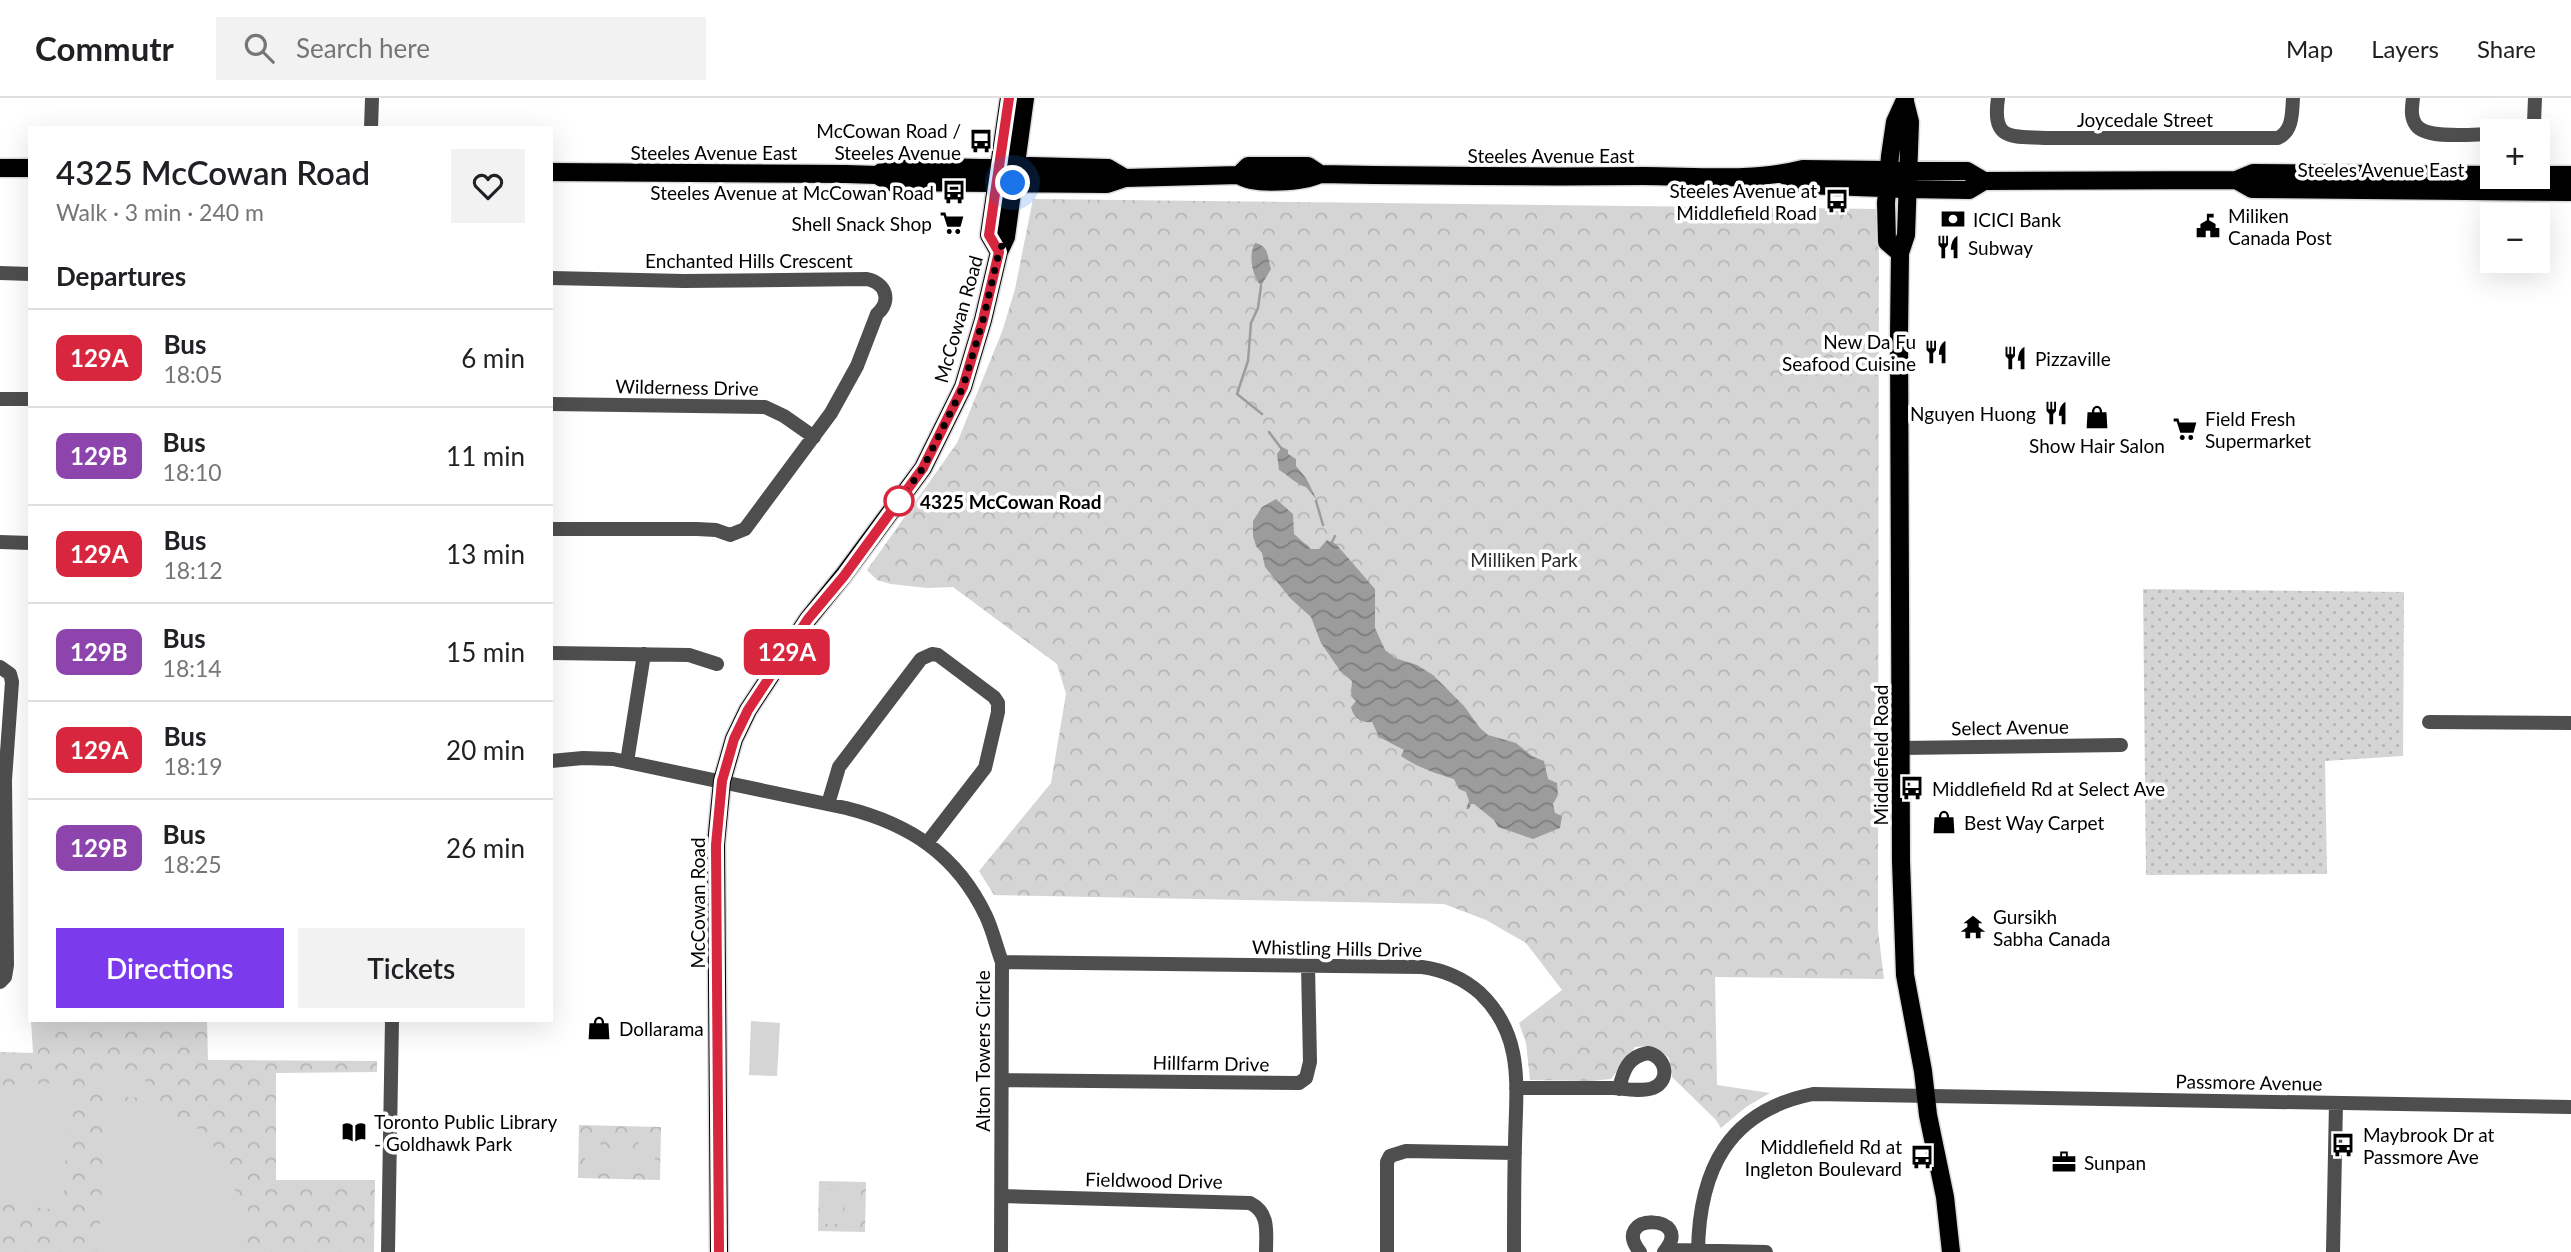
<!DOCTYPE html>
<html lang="en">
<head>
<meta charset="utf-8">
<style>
  body { margin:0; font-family:Lato,sans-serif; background:#f2f2f2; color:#202124; height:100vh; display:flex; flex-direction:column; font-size:26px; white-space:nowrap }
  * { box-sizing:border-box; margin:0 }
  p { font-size:23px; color:#757577 }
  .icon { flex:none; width:38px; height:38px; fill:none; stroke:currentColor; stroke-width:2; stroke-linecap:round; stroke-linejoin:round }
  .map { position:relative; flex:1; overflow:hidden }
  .side { position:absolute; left:28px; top:28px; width:525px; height:896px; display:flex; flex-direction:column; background:#fff; border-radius:0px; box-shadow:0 7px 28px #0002 }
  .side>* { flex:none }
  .badge { padding:0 14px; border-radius:10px; font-size:24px; line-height:46px }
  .fabs { position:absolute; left:2480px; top:21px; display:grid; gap:14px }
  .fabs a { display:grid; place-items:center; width:70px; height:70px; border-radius:0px; background:#fff; box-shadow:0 7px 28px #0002; font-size:35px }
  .you { position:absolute; width:35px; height:35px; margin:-18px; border:5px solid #fff; border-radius:50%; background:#1a73e8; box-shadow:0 0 0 10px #1a73e833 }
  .map>.badge { position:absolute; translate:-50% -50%; box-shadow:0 0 0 4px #fff }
  h2 { padding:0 28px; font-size:26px; line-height:63px }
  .round { display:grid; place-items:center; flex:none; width:74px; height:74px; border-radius:0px; background:#f2f2f2 }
  .summary { display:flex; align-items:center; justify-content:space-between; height:119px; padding:0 28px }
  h1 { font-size:33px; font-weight:600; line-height:52px }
  .cta { display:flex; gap:14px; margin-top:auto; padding:14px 28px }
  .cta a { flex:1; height:80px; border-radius:0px; background:#7c3aed; color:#fff; font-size:28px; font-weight:600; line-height:80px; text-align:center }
  .cta a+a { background:#f2f2f2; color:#202124 }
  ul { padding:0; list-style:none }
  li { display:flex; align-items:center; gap:21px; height:98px; padding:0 28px; border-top:2px solid #e0e0e0 }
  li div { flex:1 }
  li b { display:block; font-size:26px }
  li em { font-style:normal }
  li .badge { min-width:77px; font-weight:700; text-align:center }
  header { display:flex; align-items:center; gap:42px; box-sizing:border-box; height:98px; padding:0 35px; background:#fff; border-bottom:2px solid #e0e0e0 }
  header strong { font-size:33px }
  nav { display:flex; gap:38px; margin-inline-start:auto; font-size:24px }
  .search { width:490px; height:63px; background:#f2f2f2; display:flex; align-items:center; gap:18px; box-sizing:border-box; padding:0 24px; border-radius:0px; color:#757577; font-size:26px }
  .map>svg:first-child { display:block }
  .grass { fill:url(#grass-dots) }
  .forest { fill:url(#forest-crowns) }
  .pitch { fill:#d5d5d5 }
  .water { fill:url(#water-waves) }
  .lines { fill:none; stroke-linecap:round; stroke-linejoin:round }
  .stream { stroke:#9c9c9c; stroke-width:2.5 }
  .major-casing { stroke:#dbdbdb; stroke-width:21 }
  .minor { stroke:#4e4e4e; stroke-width:14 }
  .major { stroke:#000; stroke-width:18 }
  .line-casing { stroke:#fff; stroke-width:16 }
  .line { stroke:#d7263d; stroke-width:10 }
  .walk { stroke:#000; stroke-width:7; stroke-dasharray:0 12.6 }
  .stop-dot { fill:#fff; stroke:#d7263d; stroke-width:3.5 }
  .labels { text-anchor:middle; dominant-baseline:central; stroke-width:7; stroke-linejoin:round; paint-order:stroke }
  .street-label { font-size:19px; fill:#000; stroke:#fff }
  .poi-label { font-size:19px; fill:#000; stroke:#fff; text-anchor:start }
  .stop-label { font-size:19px; font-weight:bold; fill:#000; stroke:#fff; text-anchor:start }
  .park-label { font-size:19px; fill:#2c2c2c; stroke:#fff }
</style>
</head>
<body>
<header>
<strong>Commutr</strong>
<div class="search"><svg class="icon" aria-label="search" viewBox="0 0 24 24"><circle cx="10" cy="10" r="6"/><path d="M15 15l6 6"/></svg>Search here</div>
<nav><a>Map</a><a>Layers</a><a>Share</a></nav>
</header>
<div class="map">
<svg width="2571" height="1154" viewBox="0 0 2571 1154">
  <defs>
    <pattern id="grass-dots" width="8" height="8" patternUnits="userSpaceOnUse" patternTransform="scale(1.75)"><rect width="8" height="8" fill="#d5d5d5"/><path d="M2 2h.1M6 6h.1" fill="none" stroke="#b5b5b5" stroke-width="1.8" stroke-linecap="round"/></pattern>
    <pattern id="forest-crowns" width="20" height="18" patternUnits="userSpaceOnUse" patternTransform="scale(1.75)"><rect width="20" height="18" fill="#d5d5d5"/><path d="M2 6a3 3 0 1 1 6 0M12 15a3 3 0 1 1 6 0" fill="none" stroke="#b5b5b5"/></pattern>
    <pattern id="water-waves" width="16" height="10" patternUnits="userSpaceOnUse" patternTransform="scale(1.75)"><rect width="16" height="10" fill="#9c9c9c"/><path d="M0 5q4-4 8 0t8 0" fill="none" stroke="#7d7d7d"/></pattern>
  </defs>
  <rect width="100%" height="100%" fill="#fff"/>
  <path class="grass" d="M2143,491L2404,494L2403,658L2325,663L2327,776L2146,777Z"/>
  <path class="forest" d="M1033,101L1879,111L1878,832L1884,881L1715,879L1717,987L1770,995L1746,1009L1721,1030L1716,1022L1672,979L1669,960C1657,951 1650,947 1635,949L1611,981L1592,983L1530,982L1526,945L1519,925L1562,892L1526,845L1486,822L1444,806L994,797L979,773L1051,685L1066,596L1057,566L953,489L927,490L891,486L877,482L867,472L957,345L1003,231L1015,191Z
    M31,922H207L208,962L377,963V974L276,975V1082H375L374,1154H0V954L33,955Z
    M579,1027L661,1029L660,1082L578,1080Z
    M819,1083L866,1084L865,1134L818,1133Z"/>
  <path class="pitch" d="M751,923L780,925L777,978L749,977Z
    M108,972L146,974L144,1000L107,998Z
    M59,985L69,995L63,1113L15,1106L0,1095V987Z
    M106,1006C127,1008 173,1013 190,1025C234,1057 239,1105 248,1154H109L99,1143Z
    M585,1037H601L600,1071H585Z
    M613,1037H629L628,1072H612Z
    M639,1038H655V1072H639Z
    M824,1091L840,1092L839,1126H823Z
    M845,1092H861L860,1126H844Z"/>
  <path class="water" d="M1255,145C1270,148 1267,160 1271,171L1261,188C1252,177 1248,158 1255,145Z
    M1282,349L1288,352V356L1296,361V368L1306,380L1317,402L1306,389C1297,387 1288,377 1279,372L1277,356Z
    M1276,401L1293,416L1294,436L1311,451H1319L1327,442L1336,446L1375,491V530L1385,552L1395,560L1417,567L1433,577L1464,608L1480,630L1488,637L1516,645L1532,658L1544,663L1548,681L1557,685L1558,697L1553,706L1555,715L1562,718L1560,730L1533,741L1498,729L1494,722L1474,706H1471L1469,711H1466L1469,703L1466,694L1459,691L1454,681C1434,675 1417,669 1401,658L1404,652L1379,639L1372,624C1362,625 1353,620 1351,609L1356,603L1351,598L1352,583L1341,574L1321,545L1311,519L1291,501L1265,469L1262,455L1256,448L1253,438V423L1262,409Z"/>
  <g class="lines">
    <path class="stream" d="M1261,188L1258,210L1251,225L1248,263L1237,296L1262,316
      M1269,334L1281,350
      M1316,403L1323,427
      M1332,444L1335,438"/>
    <g class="major-casing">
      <path id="major" d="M1905,4L1910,24L1906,137L1900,155L1899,237L1901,763L1905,877L1923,973L1928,1017L1945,1099L1951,1154
        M0,70H30
        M551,74L846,76L877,77L889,84L1107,86L1125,80L1239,77C1254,88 1303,84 1320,76C1428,78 1536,79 1644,78C1696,78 1753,84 1803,71L1967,73L1984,83L2236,82L2253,75L2492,77
        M1782,76L1804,87L1908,91L1969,92L1984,83
        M877,77L891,68L982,70L1030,68L1108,70L1125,80
        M1239,77L1248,68H1308L1320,76
        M2538,77H2571
        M2236,82L2252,91L2571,94
        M999,154L989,137L1009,0
        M1900,155L1887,144L1886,105L1890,58L1895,24L1905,2
        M719,1154L716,746L722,683L734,641L748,612L808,521L843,478L923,370L963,289L983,222L999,154L1006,139L1025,0"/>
    </g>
    <path class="minor" d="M1998,0C1992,43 2010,38 2045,40H2278C2293,33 2292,15 2293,0
      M2413,0C2412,9 2410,19 2416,27C2426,42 2474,36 2492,36
      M371,30L372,0
      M2527,33L2534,25L2535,0
      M0,175L30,176
      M551,180L684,183L867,181C886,185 892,203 877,216L857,268L831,315L745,431L730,437L716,432L697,431H551
      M0,301H30
      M551,306L765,309L784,318L814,339
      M0,444L30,445
      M551,555L689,557L717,566
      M0,569L10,576L12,584L5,682L7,867L5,879L0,884
      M2429,624L2571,625
      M1900,650L2121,647
      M551,663L583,660L613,661L846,710C910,726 957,757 986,818C993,833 996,848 1002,864L1001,1154
      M627,664L644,556
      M828,706L839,669L921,561L932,556L938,557L994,599L998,605V614L985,670L927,745
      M1002,864L1422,869C1444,872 1463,880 1480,895C1525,938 1516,989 1515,1046C1514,1082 1514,1118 1514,1154
      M1003,982L1299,985L1306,980L1310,964L1308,868
      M1516,990C1549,990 1582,990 1614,990C1625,991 1642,994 1653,990C1672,982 1665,958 1648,955C1628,958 1623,973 1619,991
      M1002,1098L1250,1105C1270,1115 1266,1134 1266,1154
      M1668,1149L1675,1152L1766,1154
      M388,1154L392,922
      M1387,1154V1064L1390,1058L1406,1053L1515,1055
      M1640,1154C1608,1114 1697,1115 1664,1154
      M1698,1154C1699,1072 1728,1013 1813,996L2571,1009
      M2333,1154L2336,1005"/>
    <use href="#major" class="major"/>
  </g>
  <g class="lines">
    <g class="line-casing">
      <path id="line" d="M719,1154L716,747L722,683L734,641L748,612L808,521L844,478L923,370L963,289L983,222L999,154L989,137L1009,0"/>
    </g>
    <use href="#line" class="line"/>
    <path class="walk" d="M899,403L923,370L963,289L983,222L999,154L1006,139L1013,85"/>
  </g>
  <defs>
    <g id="bus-bare" transform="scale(1.89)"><path d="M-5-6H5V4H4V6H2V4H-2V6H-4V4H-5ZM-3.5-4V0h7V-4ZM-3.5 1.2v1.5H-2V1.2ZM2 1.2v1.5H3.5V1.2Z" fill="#000" stroke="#fff" stroke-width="2.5" paint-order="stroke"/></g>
    <g id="bank-bare" transform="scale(1.89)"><path d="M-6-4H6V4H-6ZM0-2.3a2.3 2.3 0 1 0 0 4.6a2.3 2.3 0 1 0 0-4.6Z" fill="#000" stroke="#fff" stroke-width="2.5" paint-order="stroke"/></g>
    <g id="supermarket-bare" transform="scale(1.89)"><path d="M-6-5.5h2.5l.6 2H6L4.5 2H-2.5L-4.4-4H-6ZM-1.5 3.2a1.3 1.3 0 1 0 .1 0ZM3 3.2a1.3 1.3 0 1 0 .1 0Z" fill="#000" stroke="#fff" stroke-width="2.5" paint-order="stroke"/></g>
    <g id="civic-bare" transform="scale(1.89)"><path d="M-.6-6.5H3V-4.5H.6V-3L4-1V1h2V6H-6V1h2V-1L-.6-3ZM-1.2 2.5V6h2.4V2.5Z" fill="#000" stroke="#fff" stroke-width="2.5" paint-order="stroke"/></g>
    <g id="restaurant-bare" transform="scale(1.89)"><path d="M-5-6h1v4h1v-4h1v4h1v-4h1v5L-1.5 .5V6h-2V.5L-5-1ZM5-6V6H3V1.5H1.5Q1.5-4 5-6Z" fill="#000" stroke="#fff" stroke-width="2.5" paint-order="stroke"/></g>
    <g id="shop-bare" transform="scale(1.89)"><path d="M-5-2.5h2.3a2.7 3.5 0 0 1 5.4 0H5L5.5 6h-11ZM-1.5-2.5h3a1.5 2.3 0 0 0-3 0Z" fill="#000" stroke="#fff" stroke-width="2.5" paint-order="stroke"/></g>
    <g id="temple-bare" transform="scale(1.89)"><path d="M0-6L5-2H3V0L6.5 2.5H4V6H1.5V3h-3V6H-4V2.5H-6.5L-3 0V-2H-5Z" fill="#000" stroke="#fff" stroke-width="2.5" paint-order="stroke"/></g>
    <g id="library-bare" transform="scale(1.89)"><path d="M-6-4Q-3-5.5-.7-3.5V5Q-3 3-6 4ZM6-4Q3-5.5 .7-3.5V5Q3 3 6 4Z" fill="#000" stroke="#fff" stroke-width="2.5" paint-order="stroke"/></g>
    <g id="office-bare" transform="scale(1.89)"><path d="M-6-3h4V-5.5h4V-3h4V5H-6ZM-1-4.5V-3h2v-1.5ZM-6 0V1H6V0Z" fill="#000" stroke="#fff" stroke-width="2.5" paint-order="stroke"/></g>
  </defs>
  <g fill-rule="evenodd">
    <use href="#bus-bare" x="981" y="43"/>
    <use href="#bus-bare" x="954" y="94"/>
    <use href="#bus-bare" x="1837" y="103"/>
    <use href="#bank-bare" x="1953" y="121"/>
    <use href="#supermarket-bare" x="952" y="125"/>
    <use href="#civic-bare" x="2208" y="128"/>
    <use href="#restaurant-bare" x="1948" y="149"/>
    <use href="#restaurant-bare" x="1936" y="254"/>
    <use href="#restaurant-bare" x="2015" y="260"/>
    <use href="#restaurant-bare" x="2056" y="315"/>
    <use href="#shop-bare" x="2097" y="319"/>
    <use href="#supermarket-bare" x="2185" y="331"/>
    <use href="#bus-bare" x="1912" y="690"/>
    <use href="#shop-bare" x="1944" y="724"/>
    <use href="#temple-bare" x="1973" y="829"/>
    <use href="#shop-bare" x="599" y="930"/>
    <use href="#library-bare" x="354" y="1034"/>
    <use href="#bus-bare" x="2343" y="1047"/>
    <use href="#bus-bare" x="1922" y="1059"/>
    <use href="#office-bare" x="2064" y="1064"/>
  </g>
  <circle class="stop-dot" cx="899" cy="403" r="14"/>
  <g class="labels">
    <g class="street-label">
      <text x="2145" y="21">Joycedale Street</text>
      <text x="714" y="54">Steeles Avenue East</text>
      <text x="1551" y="57">Steeles Avenue East</text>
      <text x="2381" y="71">Steeles Avenue East</text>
      <text x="749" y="162">Enchanted Hills Crescent</text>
      <text transform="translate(958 221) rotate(-74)">McCowan Road</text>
      <text transform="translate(687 289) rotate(1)">Wilderness Drive</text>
      <text transform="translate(2010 629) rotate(-1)">Select Avenue</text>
      <text transform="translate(1880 657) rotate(-90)">Middlefield Road</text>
      <text transform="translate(697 805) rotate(-90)">McCowan Road</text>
      <text transform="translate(1337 850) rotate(1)">Whistling Hills Drive</text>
      <text transform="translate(982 953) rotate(-90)">Alton Towers Circle</text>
      <text transform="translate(1211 965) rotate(1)">Hillfarm Drive</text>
      <text transform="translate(2249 984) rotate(1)">Passmore Avenue</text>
      <text transform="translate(1154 1082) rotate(1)">Fieldwood Drive</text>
    </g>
    <g class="poi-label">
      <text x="961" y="32" text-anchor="end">McCowan Road /<tspan x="961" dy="22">Steeles Avenue</tspan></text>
      <text x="1817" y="92" text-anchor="end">Steeles Avenue at<tspan x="1817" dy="22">Middlefield Road</tspan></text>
      <text x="934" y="94" text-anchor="end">Steeles Avenue at McCowan Road</text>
      <text x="2228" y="117">Miliken<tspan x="2228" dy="22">Canada Post</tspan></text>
      <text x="1973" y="121">ICICI Bank</text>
      <text x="932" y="125" text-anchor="end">Shell Snack Shop</text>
      <text x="1968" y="149">Subway</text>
      <text x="1916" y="243" text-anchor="end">New Da Fu<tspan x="1916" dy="22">Seafood Cuisine</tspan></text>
      <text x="2035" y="260">Pizzaville</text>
      <text x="2036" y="315" text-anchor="end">Nguyen Huong</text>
      <text x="2205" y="320">Field Fresh<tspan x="2205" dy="22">Supermarket</tspan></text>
      <text x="2097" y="347" text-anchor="middle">Show Hair Salon</text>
      <text x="1932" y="690">Middlefield Rd at Select Ave</text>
      <text x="1964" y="724">Best Way Carpet</text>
      <text x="1993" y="818">Gursikh<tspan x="1993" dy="22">Sabha Canada</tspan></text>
      <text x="619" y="930">Dollarama</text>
      <text x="374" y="1023">Toronto Public Library<tspan x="374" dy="22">- Goldhawk Park</tspan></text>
      <text x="2363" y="1036">Maybrook Dr at<tspan x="2363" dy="22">Passmore Ave</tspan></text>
      <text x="1902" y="1048" text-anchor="end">Middlefield Rd at<tspan x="1902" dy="22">Ingleton Boulevard</tspan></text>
      <text x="2084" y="1064">Sunpan</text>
    </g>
    <g class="stop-label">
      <text x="920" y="403">4325 McCowan Road</text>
    </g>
    <g class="park-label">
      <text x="1524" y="461">Milliken Park</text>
    </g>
  </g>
</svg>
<div class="fabs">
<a>+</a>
<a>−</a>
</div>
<div class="you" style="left:1013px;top:85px"></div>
<b class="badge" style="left:787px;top:554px;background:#d7263d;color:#fff">129A</b>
<section class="side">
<div class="summary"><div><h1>4325 McCowan Road</h1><p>Walk · 3 min · 240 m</p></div><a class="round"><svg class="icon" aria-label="heart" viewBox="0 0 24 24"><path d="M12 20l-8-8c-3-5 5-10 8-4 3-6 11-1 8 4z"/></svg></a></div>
<h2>Departures</h2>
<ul>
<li><span class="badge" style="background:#d7263d;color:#fff">129A</span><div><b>Bus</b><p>18:05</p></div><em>6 min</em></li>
<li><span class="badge" style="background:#8e44ad;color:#fff">129B</span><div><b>Bus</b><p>18:10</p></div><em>11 min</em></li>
<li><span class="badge" style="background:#d7263d;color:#fff">129A</span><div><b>Bus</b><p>18:12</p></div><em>13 min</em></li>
<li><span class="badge" style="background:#8e44ad;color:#fff">129B</span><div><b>Bus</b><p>18:14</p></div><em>15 min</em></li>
<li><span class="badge" style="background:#d7263d;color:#fff">129A</span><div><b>Bus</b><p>18:19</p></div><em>20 min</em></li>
<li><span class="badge" style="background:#8e44ad;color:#fff">129B</span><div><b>Bus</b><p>18:25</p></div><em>26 min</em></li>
</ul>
<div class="cta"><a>Directions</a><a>Tickets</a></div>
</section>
</div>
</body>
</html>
